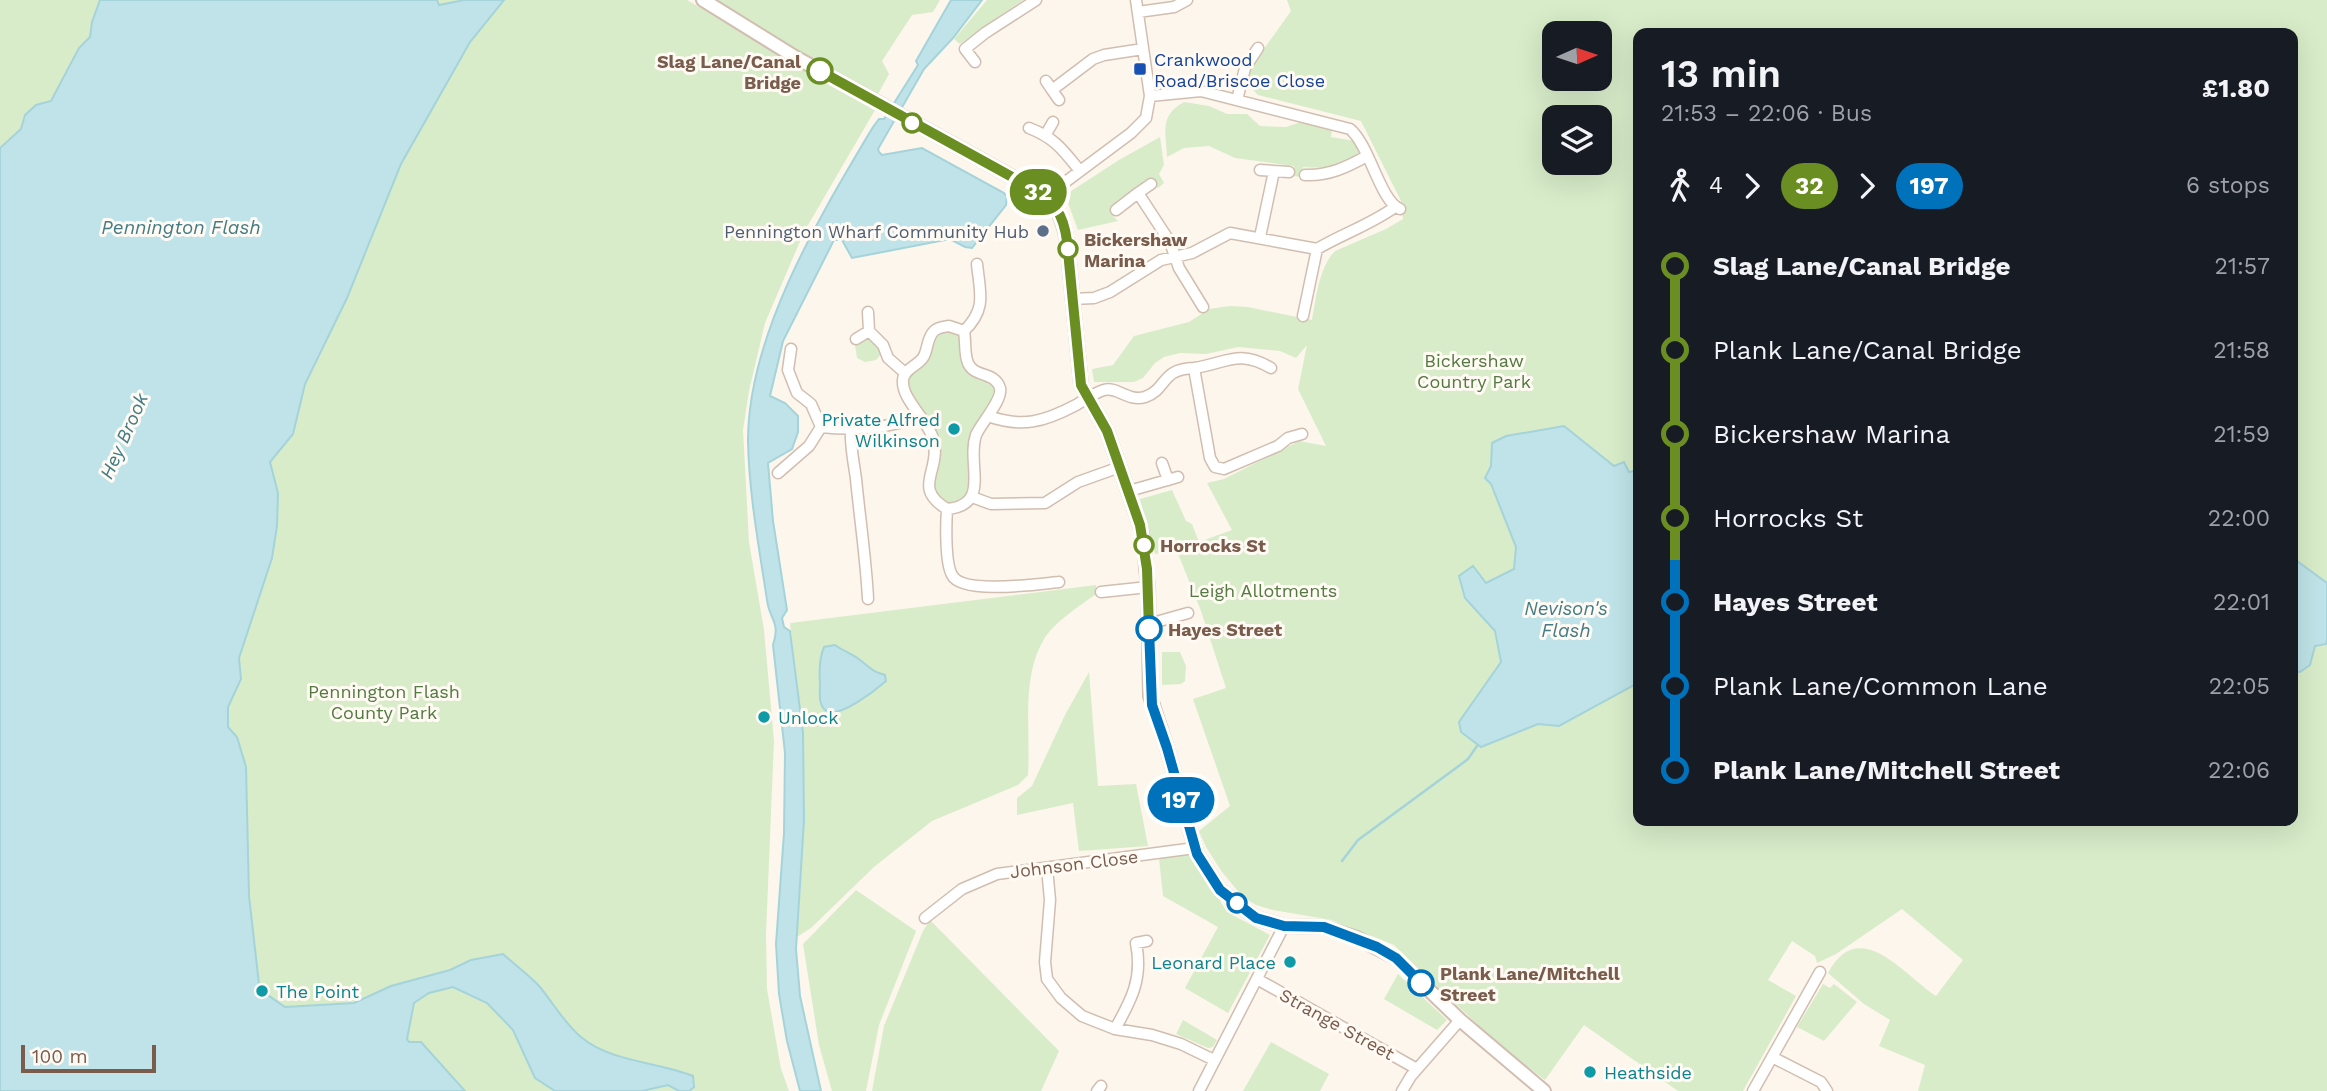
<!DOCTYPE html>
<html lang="en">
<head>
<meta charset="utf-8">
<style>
  body { margin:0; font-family:"Work Sans",sans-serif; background:#242831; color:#f1f3f6; height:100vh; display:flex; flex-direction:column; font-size:26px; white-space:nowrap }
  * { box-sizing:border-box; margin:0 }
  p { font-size:23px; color:#9ea1a6 }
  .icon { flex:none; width:38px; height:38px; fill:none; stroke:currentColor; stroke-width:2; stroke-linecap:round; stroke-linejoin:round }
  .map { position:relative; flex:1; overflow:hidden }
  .drawer { position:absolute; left:1633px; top:28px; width:665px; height:798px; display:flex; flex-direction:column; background:#171b24; border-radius:14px; box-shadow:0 7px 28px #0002 }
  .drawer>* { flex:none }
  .badge { padding:0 14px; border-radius:23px; font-size:24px; line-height:46px }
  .needle { width:46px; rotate:87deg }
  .controls { position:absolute; left:1542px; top:21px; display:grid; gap:14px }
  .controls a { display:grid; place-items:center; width:70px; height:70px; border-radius:14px; background:#171b24; box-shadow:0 7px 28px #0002; font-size:35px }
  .scale { position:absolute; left:21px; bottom:18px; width:135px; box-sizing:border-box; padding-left:7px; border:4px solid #7a5c4d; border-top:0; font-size:19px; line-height:24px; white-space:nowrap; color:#7a5c4d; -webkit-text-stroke:5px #fffaf3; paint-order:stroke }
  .map>.badge { position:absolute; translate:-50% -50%; box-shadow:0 0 0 4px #fff }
  .legs { display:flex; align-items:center; gap:10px; height:77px; padding:0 28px; font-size:23px }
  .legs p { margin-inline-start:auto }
  .headline { display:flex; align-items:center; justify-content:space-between; height:119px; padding:0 28px }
  h1 { font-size:38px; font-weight:600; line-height:52px }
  ul { padding:0 28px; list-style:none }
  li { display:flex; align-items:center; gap:24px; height:84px; font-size:26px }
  li i { display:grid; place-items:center; width:10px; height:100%; margin:0 9px; background:currentColor }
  li i::after { content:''; width:18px; height:18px; margin:-9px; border:5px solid; border-radius:50%; background:#171b24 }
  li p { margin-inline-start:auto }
  li:first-child i { background:linear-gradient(#0000 50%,currentColor 0) }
  li:last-child i { background:linear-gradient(currentColor 50%,#0000 0) }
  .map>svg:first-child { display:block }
  .green { fill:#d8ecc9; fill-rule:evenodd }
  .water { fill:#bfe3e8; stroke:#a5d3da; stroke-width:2 }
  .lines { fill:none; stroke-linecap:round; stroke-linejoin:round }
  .stream { stroke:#a5d3da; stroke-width:2.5 }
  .minor-casing { stroke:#d1beb0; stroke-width:13 }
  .tertiary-casing { stroke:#d1beb0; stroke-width:16 }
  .minor { stroke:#fff; stroke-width:10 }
  .tertiary { stroke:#fff; stroke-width:12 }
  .line-1-casing { stroke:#fff; stroke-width:16 }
  .line-2-casing { stroke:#fff; stroke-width:16 }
  .line-1 { stroke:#6b8e23; stroke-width:10 }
  .line-2 { stroke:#0072bc; stroke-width:10 }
  .transit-dot { fill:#1a4fb4; stroke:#fffaf3; stroke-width:2.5 }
  .stop-1-dot { fill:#fff; stroke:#6b8e23; stroke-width:3.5 }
  .service-dot { fill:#5c6f8a; stroke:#fffaf3; stroke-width:2.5 }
  .culture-dot { fill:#0f9aa8; stroke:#fffaf3; stroke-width:2.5 }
  .stop-2-dot { fill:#fff; stroke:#0072bc; stroke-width:3.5 }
  .labels { text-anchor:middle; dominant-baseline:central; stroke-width:6; stroke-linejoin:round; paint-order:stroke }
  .transit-label { font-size:18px; fill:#164399; stroke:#fffaf3; text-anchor:start }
  .stop-label { font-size:18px; font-weight:bold; fill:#7a5c4d; stroke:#fffaf3; text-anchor:start }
  .service-label { font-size:18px; fill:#4e5e75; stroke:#fffaf3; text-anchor:end }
  .park-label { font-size:18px; fill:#537a41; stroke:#fffaf3 }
  .culture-label { font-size:18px; fill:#0d838f; stroke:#fffaf3; text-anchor:start }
  .street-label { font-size:18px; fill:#7a5c4d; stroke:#fffaf3 }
  .water-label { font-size:19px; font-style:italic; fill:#437c86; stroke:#fffaf3 }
</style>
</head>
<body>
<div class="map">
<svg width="2327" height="1091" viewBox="0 0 2327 1091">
  <rect width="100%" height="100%" fill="#fdf6ec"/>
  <path class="green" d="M0,0H687L875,110L804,232L765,323L749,391L743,430L749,542L764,630L774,741L766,934L767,989L781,1069L789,1091H0Z
    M709,0H940L933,12L912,15L882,61L889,74L877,96Z
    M987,0H1023L960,44L954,39Z
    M1287,0H2327V1091H1918L1925,1065L1879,1046L1890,1020L1864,1004L1828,973C1859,915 1903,974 1936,996L1963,960L1902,909L1836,954L1817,963L1815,956L1792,941L1768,980L1796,996L1743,1091H1678L1584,1025L1545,1080L1498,1044L1394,945L1331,920L1273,910L1256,905L1242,896L1222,872L1206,847L1199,831L1230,806L1193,699L1226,688L1201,611L1177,551L1155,554L1140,499L1172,490L1186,521L1192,524L1199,542L1232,530L1207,483L1224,479L1299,441L1326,446L1298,389L1307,345L1296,358L1280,351L1238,347L1206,354L1180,353L1164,357L1155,363L1143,378L1134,382H1094L1092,369L1113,365L1134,336L1189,322L1209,309L1230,306L1248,307L1312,320C1316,298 1319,267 1335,251L1386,229L1403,219L1401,201L1361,121L1258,95L1248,84L1251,67L1291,11ZM1554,33H1600V79H1554ZM1638,33H2292V821H1638ZM1554,117H1600V163H1554Z
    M1184,102L1209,106L1227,114H1247L1260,126L1286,127L1301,122L1332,129L1331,137L1355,141L1359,152C1347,170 1322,168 1303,167L1302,177L1293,176L1294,166L1235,158L1209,146L1184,148L1167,157C1166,132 1159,116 1184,102Z
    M1160,137L1164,165L1159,174L1164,183L1158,188L1151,179L1118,200L1110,213L1118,221L1078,230L1065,195L1119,160Z
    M948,330L955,332L961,339C961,353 960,368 974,376C982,380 988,379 995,386L996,391C993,404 975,425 970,441C963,464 977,477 964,500L949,504L936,496C930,473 944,463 938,441C932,419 910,403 907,380L921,366L934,337Z
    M865,339H875L882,353L876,360L865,362L857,358L855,345Z
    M1096,585V594C1080,606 1058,619 1046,636C1020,675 1031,731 1028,775L1018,785L932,821L874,867L811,928L797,937L801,880L803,733L790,623Z
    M1162,652H1180L1186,666L1185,681L1181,684L1162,685Z
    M1089,672L1098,786L1136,784L1148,846L1079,851L1073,803L1017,815V798L1032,786L1065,715Z
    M1190,853L1227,912L1270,935L1228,1013L1185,988L1218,927L1163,896L1159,858Z
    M856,890L916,931L879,1025L866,1091H832L819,1045L803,944Z
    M930,920L1059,1051L1041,1091H872L884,1026L923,931Z
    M1398,974L1447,1020L1437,1030L1384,999Z
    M1823,984L1830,988L1834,984L1857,1002L1824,1041L1797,1027Z
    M1183,1020L1217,1040L1213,1047L1208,1048L1176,1034Z
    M1271,1042L1329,1074L1320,1091H1243Z"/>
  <path class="water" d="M100,0H437L439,5L464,0H504L470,42L401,164L347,298L305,384L293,434L270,462L278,493L277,526L272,558L239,658L241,679L228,707V727L237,737L246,767L249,896L259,984L262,991L285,1007L354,1003L391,986L450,970L471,960L503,954C515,965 529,975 540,987C553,1003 565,1024 581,1037C610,1062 659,1062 693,1076L694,1087L689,1091H679L668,1085L642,1091H555L535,1078L513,1030L487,1003L453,987L429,993L414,1003L407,1039L409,1042H421L465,1091H0V148L21,129L25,115L36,105L51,101L79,48L90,37L92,22Z
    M951,0H982L953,38L924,69L878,149L879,152L882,155L922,148L1004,193L1007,197L1006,205L972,248L965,247L950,239L852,258L842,240H834L783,341L770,396L785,403L798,416V432L792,449L768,463L773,521L787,610L782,618L784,627L790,631L803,733L804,820L796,949L800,996L821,1091H800L787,1041L779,994L776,944L784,833L785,753L773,645C781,622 769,619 767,600C759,547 749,494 748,441C748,334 820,216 873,127L879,119H884L918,65L916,61Z
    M1564,426L1614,466L1624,462L1629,472L1638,470V683L1559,726L1538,724L1481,747L1461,732L1459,722L1501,662L1495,631L1465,598L1459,576L1473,566L1486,583L1514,569L1516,547L1491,484L1485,478L1491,466L1492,443L1506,436Z
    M2293,558L2327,583V640L2326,644L2315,646L2310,665L2300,672L2293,671Z
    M835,645C843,651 853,654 860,660C871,668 871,671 885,675L886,681C877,689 837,721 825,710C818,704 820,692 820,684C819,671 819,659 824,647Z"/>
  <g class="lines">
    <path class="stream" d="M1342,861L1358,840L1456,768L1468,759L1477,746"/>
    <g class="minor-casing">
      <path id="minor" d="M1138,12L1174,7L1187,0
        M975,62L965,49L985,33L1036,0
        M1046,81L1052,90
        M1150,96L1201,91L1350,129C1370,146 1380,201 1400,209
        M1059,100L1052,90L1093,59L1104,55L1143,49
        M1237,100L1245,68L1258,48
        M1029,128C1055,138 1063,150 1080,171
        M1046,134L1053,122
        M1260,170L1274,171
        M1305,175C1329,176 1347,167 1367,156
        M1138,193L1151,184
        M1049,199L1064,183L1131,133L1146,118L1150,96L1136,0
        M1116,210L1138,193L1170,242L1179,268L1203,307
        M1260,237L1274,171L1289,172
        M1072,299L1094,298L1110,292L1161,260L1192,253L1230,233L1317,249
        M868,312L869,331
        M1303,316L1317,249C1342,234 1370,225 1395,207
        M949,326L964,331C966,342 964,354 968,363C974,378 995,371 1000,388C1003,400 981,423 976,435C966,463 992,505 947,509C912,488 940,472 934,442C930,421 901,400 903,380C904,368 919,366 924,356C928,348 927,338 934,331C938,327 943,327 949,326Z
        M964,331C987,309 980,293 977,264
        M856,339L869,331L883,345L888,358L905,373
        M791,349L788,370L797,393L811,404L821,427C856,431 888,428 921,417
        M1194,368C1225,364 1238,348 1271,368
        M988,416C1022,428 1044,422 1076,405C1085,400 1094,393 1104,390C1117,386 1128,402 1145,397C1168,389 1160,369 1194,368L1210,458L1215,467L1224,469L1278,446L1288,438L1302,434
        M851,430C850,447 854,463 856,479C860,520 866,559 868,599
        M1162,463L1168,480
        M778,473L809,446L821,427
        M1129,491L1178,477
        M972,497L991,504L1045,503L1078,482L1120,467
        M947,509C946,524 945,563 952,575C962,595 1038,584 1059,582
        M1101,592L1148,587
        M1149,624L1188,613
        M1047,868L1050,900L1045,962L1047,979L1061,998L1082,1016L1115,1029L1152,1035L1181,1044L1214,1060
        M925,918L962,889L997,874L1195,848
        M1257,979L1417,1069
        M1115,1029C1132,999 1143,978 1136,943L1147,941
        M1772,1057L1821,1082L1827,1091
        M1097,1091L1101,1086
        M1199,1091L1284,926
        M1402,1091L1411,1076L1460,1020
        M1753,1091L1820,972"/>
    </g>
    <g class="tertiary-casing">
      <path id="tertiary" d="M703,0L795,57L1032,188C1055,204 1062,212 1067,241L1081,385L1107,431L1140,525L1144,545L1148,587L1150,696L1167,748L1197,854L1220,890L1256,918L1284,926L1324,927L1357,938L1396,958L1460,1020L1544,1091"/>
    </g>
    <use href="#minor" class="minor"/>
    <use href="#tertiary" class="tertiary"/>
  </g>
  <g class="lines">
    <g class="line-1-casing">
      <path id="line-1" d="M820,71L1032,188C1055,204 1063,212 1067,241L1081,385L1107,431L1140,525L1147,569L1149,629"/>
    </g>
    <g class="line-2-casing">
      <path id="line-2" d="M1149,629L1152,705L1167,748L1197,854L1220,890L1256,918L1284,926L1324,927L1377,947L1396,958L1421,983"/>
    </g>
    <use href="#line-1" class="line-1"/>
    <use href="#line-2" class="line-2"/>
  </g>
  <rect class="transit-dot" x="1133" y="62" width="14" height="14" rx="3.5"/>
  <g class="stop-1-dot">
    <circle cx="820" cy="71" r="12"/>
    <circle cx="912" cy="123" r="9"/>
    <circle cx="1068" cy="249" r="9"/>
    <circle cx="1144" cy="545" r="9"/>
  </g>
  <circle class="service-dot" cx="1043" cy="231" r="7"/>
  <g class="culture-dot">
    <circle cx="954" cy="429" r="7"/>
    <circle cx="764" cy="717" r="7"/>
    <circle cx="1290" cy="962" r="7"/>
    <circle cx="262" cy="991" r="7"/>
    <circle cx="1590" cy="1072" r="7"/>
  </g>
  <g class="stop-2-dot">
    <circle cx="1149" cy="629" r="12"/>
    <circle cx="1237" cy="903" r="9"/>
    <circle cx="1421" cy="983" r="12"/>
  </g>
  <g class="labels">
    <g class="transit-label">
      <text x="1154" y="59">Crankwood<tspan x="1154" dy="21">Road/Briscoe Close</tspan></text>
    </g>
    <g class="stop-label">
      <text x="801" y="61" text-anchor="end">Slag Lane/Canal<tspan x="801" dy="21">Bridge</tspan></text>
      <text x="1084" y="239">Bickershaw<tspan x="1084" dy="21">Marina</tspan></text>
      <text x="1160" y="545">Horrocks St</text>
      <text x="1168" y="629">Hayes Street</text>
      <text x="1440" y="973">Plank Lane/Mitchell<tspan x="1440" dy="21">Street</tspan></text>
    </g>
    <g class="service-label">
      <text x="1029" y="231">Pennington Wharf Community Hub</text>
    </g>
    <g class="park-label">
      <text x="1474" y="360">Bickershaw<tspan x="1474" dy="21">Country Park</tspan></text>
      <text x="1263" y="590">Leigh Allotments</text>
      <text x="384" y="691">Pennington Flash<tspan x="384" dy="21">County Park</tspan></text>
    </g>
    <g class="culture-label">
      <text x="940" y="419" text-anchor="end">Private Alfred<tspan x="940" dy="21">Wilkinson</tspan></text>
      <text x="778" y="717">Unlock</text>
      <text x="1276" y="962" text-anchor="end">Leonard Place</text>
      <text x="276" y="991">The Point</text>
      <text x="1604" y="1072">Heathside</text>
    </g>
    <g class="street-label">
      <text transform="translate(1074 864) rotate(-7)">Johnson Close</text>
      <text transform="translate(1337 1024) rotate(29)">Strange Street</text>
    </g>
    <g class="water-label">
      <text x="181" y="227">Pennington Flash</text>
      <text transform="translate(124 436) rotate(-66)">Hey Brook</text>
      <text x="1566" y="608">Nevison's<tspan x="1566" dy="22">Flash</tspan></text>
    </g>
  </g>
</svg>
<div class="controls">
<a><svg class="needle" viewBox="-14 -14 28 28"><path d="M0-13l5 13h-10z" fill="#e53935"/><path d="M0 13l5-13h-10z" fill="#9ea1a6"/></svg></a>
<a><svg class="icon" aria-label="layers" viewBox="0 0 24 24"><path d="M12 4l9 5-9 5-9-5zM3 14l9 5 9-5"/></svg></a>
</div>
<div class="scale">100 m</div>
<b class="badge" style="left:1038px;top:192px;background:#6b8e23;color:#fff">32</b>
<b class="badge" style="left:1181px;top:800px;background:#0072bc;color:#fff">197</b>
<section class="drawer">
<div class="headline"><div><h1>13 min</h1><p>21:53 – 22:06 · Bus</p></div><b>£1.80</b></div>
<div class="legs"><svg class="icon" aria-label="walk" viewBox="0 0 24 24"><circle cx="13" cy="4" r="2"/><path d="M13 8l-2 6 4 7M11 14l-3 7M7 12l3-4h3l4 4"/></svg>4<svg class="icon" aria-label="forward" viewBox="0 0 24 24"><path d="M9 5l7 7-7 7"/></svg><b class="badge" style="background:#6b8e23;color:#fff">32</b><svg class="icon" aria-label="forward" viewBox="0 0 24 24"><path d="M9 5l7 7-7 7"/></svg><b class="badge" style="background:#0072bc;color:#fff">197</b><p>6 stops</p></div>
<ul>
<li><i style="color:#6b8e23"></i><b>Slag Lane/Canal Bridge</b><p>21:57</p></li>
<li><i style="color:#6b8e23"></i><span>Plank Lane/Canal Bridge</span><p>21:58</p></li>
<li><i style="color:#6b8e23"></i><span>Bickershaw Marina</span><p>21:59</p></li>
<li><i style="color:#6b8e23"></i><span>Horrocks St</span><p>22:00</p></li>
<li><i style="color:#0072bc"></i><b>Hayes Street</b><p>22:01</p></li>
<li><i style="color:#0072bc"></i><span>Plank Lane/Common Lane</span><p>22:05</p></li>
<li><i style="color:#0072bc"></i><b>Plank Lane/Mitchell Street</b><p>22:06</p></li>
</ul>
</section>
</div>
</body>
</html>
